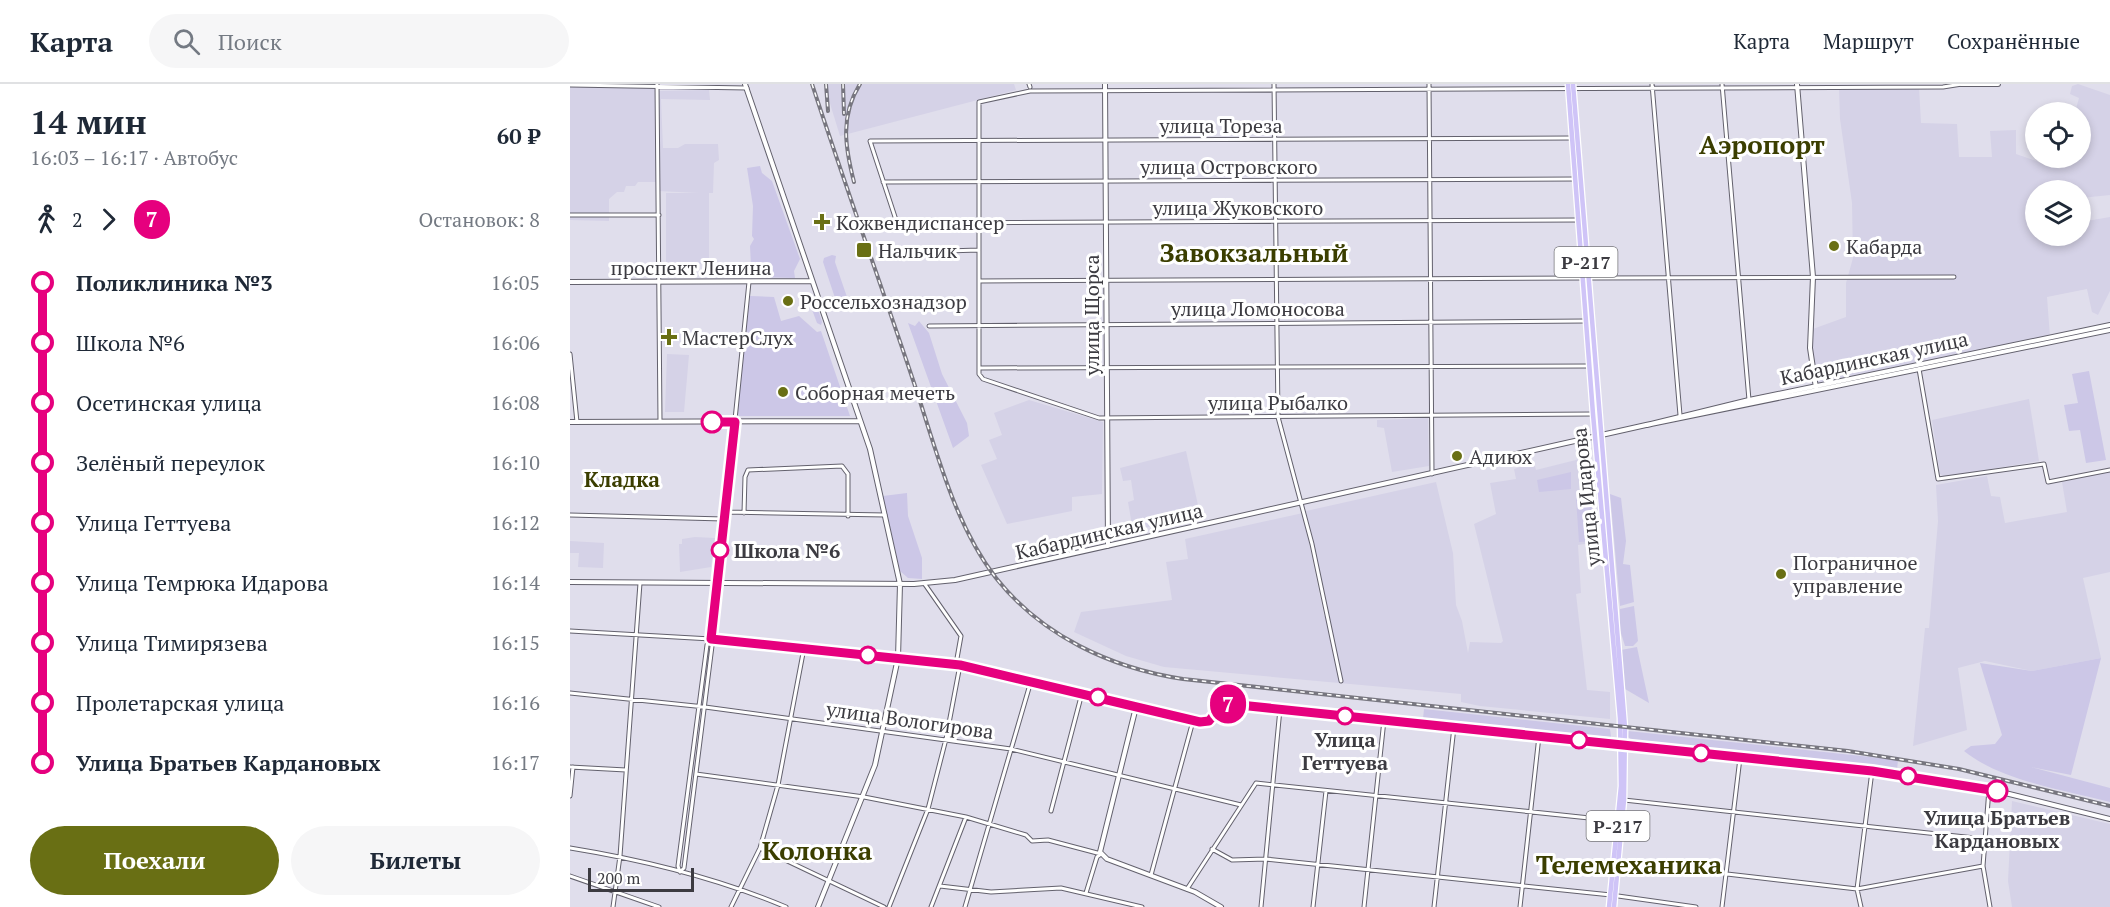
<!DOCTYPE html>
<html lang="ru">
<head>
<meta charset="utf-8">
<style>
  body { margin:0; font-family:"PT Serif",serif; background:#f6f6f7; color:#1f2937; height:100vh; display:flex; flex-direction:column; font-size:22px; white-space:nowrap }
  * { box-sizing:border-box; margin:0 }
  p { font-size:20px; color:#747a83 }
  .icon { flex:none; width:33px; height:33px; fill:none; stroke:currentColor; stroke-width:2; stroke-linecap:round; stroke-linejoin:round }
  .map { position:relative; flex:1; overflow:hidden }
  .sheet { display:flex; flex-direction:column; background:#fff; width:570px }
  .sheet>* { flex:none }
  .badge { padding:0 12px; border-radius:20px; font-size:21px; line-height:39px }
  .tools { position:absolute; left:1455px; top:18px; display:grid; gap:12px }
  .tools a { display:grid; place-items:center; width:66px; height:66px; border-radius:50%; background:#fff; box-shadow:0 3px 9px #0003; font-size:30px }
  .scale { position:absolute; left:18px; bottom:15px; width:106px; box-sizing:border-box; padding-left:6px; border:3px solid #3c3b41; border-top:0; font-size:16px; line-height:21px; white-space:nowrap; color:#3c3b41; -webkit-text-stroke:4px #fff; paint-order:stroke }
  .map>.badge { position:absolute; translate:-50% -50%; box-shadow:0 0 0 3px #fff }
  .legs { display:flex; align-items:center; gap:9px; height:66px; padding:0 30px; font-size:20px }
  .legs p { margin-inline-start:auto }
  .headline { display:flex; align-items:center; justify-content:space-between; height:102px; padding:0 30px }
  h1 { font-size:33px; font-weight:800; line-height:45px }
  .button { display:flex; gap:12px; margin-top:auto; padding:12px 30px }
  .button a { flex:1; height:69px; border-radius:36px; background:#696f14; color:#fff; font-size:24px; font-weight:800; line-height:69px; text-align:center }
  .button a+a { background:#f6f6f7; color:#1f2937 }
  ul { padding:0 30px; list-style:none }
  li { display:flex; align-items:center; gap:21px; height:60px; font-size:22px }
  li i { display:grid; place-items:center; width:9px; height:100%; margin:0 8px; background:currentColor }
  li i::after { content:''; width:15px; height:15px; margin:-8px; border:4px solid; border-radius:50%; background:#fff }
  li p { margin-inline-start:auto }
  li:first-child i { background:linear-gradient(#0000 50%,currentColor 0) }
  li:last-child i { background:linear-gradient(currentColor 50%,#0000 0) }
  header { display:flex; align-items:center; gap:36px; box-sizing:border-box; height:84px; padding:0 30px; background:#fff; border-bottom:2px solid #e0e1e3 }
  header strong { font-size:28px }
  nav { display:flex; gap:33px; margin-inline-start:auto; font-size:21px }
  .search { width:420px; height:54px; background:#f6f6f7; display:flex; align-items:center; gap:15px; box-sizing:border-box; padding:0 21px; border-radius:33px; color:#747a83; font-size:22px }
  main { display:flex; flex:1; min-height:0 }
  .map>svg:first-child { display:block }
  .built { fill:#d5d2e7 }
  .green { fill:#ccc7e7 }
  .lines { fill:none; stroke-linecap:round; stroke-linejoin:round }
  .street-casing { stroke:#63616d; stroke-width:5 }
  .secondary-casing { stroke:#63616d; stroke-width:6 }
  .primary-casing { stroke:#fff; stroke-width:7 }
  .street { stroke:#fff; stroke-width:3 }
  .secondary { stroke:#fff; stroke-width:4 }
  .primary { stroke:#cfc4f7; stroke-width:4.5 }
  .rail-casing { stroke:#77767f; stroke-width:4 }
  .rail { stroke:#fff; stroke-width:1.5; stroke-dasharray:4.5; stroke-linecap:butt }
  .line-1-casing { stroke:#fff; stroke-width:14 }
  .line-1 { stroke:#e6007e; stroke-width:9 }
  .poi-dot { fill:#696f14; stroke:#fff; stroke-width:2 }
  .stop-1-dot { fill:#fff; stroke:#e6007e; stroke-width:3 }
  .labels { text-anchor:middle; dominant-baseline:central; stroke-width:6; stroke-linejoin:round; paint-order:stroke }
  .shield { fill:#fff; stroke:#76767a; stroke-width:1.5 }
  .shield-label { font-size:18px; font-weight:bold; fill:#3c3b41 }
  .street-label { font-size:20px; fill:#3c3b41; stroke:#fff }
  .poi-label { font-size:20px; fill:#3c3b41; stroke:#fff; text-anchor:start }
  .stop-label { font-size:20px; font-weight:bold; fill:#3c3b41; stroke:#fff }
  .neighbourhood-label { font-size:21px; font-weight:bold; fill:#3b3e00; stroke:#fff }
  .district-label { font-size:26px; font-weight:bold; fill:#3b3e00; stroke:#fff }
</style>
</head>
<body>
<header>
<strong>Карта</strong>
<div class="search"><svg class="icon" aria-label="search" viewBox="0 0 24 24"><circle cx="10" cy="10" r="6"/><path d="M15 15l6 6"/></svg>Поиск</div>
<nav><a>Карта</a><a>Маршрут</a><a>Сохранённые</a></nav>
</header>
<main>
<section class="sheet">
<div class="headline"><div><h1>14 мин</h1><p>16:03 – 16:17 · Автобус</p></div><b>60 ₽</b></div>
<div class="legs"><svg class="icon" aria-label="walk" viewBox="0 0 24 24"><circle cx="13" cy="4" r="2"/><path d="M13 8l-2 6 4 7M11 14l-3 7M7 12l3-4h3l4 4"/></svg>2<svg class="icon" aria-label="forward" viewBox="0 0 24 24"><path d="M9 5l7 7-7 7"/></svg><b class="badge" style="background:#e6007e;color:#fff">7</b><p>Остановок: 8</p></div>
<ul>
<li><i style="color:#e6007e"></i><b>Поликлиника №3</b><p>16:05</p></li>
<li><i style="color:#e6007e"></i><span>Школа №6</span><p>16:06</p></li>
<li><i style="color:#e6007e"></i><span>Осетинская улица</span><p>16:08</p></li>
<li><i style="color:#e6007e"></i><span>Зелёный переулок</span><p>16:10</p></li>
<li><i style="color:#e6007e"></i><span>Улица Геттуева</span><p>16:12</p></li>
<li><i style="color:#e6007e"></i><span>Улица Темрюка Идарова</span><p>16:14</p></li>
<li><i style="color:#e6007e"></i><span>Улица Тимирязева</span><p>16:15</p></li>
<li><i style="color:#e6007e"></i><span>Пролетарская улица</span><p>16:16</p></li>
<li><i style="color:#e6007e"></i><b>Улица Братьев Кардановых</b><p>16:17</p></li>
</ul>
<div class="button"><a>Поехали</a><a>Билеты</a></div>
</section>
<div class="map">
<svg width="1540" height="823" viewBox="0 0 1540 823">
  <rect width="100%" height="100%" fill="#e0deec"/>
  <path class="built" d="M0,0H85L86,7L139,6L140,16L91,15L93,64H108L115,60H148L149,76L144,79L143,109H139V180H96V109H128L88,107V98H68L65,102H56L54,108H47L39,115V137L0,136Z
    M254,0H444L446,6L270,52Z
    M1508,0L1540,11V111L1511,114L1510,106H1466V152H1510L1511,138L1540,133V207L1528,231L1522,228L1517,205L1477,213L1480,253L1246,302L1240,246L1276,233V199L1283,174L1282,119L1270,35L1269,3H1349L1351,39L1387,40L1389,73H1422L1420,47L1446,46V70L1490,85L1493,74H1510V28H1505L1509,14L1500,10L1502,2Z
    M97,270L119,271L114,328H95Z
    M1459,315L1469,377L1375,393L1370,390L1362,336Z
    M459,316L533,338L532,410L502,413V427L437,440L411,381L427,375L419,356L432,351L424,329Z
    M858,334L859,382L822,388L814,344L807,343V336Z
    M616,367L630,430L563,447L558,418L564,416L561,396L553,397L550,384Z
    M1010,375L1019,383L1027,458L1008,461L1011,509L1006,510L1017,606L1040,608V635L910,622L891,618V610L594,583L556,572L504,548L511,528L602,516L596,478L618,475L615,455L733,429L754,532H758L736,427L866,398L883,469L886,521L892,537L898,569L900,558L931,559L933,557L904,440L926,430L920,399L946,395L944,385L959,380L964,379L966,386Z
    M1540,387V488L1513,494L1531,574L1462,587L1415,577L1388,584L1397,646L1343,662L1355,544H1359L1368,437L1366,401L1417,392L1421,412L1430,413L1435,439L1497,428L1492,398Z
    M125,453L145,454L141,483L110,488L109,460H112V455Z
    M0,457L34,459L33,484L8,483L9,469H0Z
    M1442,717L1540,740V823H1442L1438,797Z"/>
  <path class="green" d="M190,82L192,89L202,97L230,175L224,187L225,194L178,193V183L181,182L180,162L184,155L182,152L183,122L177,84Z
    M262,171L266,172L265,178L278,216L282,220L272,226L268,223L253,178L254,174Z
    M180,212L204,213L211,237L229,232L247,248L251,247L280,332H165Z
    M244,213L252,238L251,241L247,239L238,215Z
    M349,237L359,249L372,290L397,339L399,352L383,364L338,239L345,242Z
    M1519,287L1536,376L1516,379L1510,346L1499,347L1494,321L1508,319L1502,290Z
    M1001,388V405L969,408L967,396Z
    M337,409L338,432L352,474V495L338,494L330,487L313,412Z
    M1040,410L1051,414L1056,457L1053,480L1060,481L1064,518L1050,522Z
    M1022,413L1025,457L1009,458L1006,414Z
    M1064,522L1068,557L1063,562H1055L1050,546V525Z
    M1067,563L1079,619L1055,605L1051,566Z
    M1531,574L1501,691L1461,683L1540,704V718C1494,706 1431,697 1394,667L1401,662L1425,660L1432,651L1410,579L1462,587Z
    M854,625L1040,645L1041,653L853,635Z
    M1058,647L1328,676L1327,686L1062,656L1058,653Z"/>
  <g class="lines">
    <g class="street-casing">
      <path id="street" d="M87,0L90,337
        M459,0L460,3
        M704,0L708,333L742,460L771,597
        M859,0L862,390
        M1082,0L1110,331
        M1152,0L1179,316
        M0,1L177,4
        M1002,54L300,57L327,139L1009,136
        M313,98L1006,95
        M0,131H89
        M344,168L409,166
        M1020,194L1384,193
        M409,197L1012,194
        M359,242L1016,237
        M0,270L7,338
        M409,284L1019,282
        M1349,285L1368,395L1474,380L1478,398L1540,386
        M1023,330L529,334L413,295L409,290V18L460,7L1373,3L1392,0
        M155,428L315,431
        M174,429L175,393L178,386L272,382L278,390V432
        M0,431L154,435
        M354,499L391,552L386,580
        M0,547L141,555L328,574
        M0,609L135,623L441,665L671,721
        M0,683L56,686
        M126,690L294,713L396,733L456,751L462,757L478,756L531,770L527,773L516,809
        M1419,705L1413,782L1420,823
        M0,712L3,683
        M1054,716L1414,755
        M481,727L512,609
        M0,764C74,776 147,794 216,823
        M190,764L314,823
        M642,765L662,776L696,775L1041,811L1126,823
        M110,788L114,784L142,562L179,198
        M110,788L108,782L137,561L141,556
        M1157,790L1287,805L1413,782
        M581,791L623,637
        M0,792L89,823
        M370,802L421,808L491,804L572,823
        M617,805L686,699L1048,737
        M43,823L50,772L70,499
        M161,823L190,764L208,701L234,564
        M319,823L358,725L376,655L390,581
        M361,823L396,733
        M395,823L461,597
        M691,823L710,625
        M743,823L756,707
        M794,823L814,636
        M864,823L884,643
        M950,823L969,652
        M1152,823L1170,674
        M1291,823L1287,805L1302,687"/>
    </g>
    <g class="secondary-casing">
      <path id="secondary" d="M175,0L300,365L330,500L328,574L305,681L248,823
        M535,0L538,462
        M1227,0L1243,193L1240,264L1246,304
        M1391,0H1428
        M0,198L242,197
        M0,338L290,337
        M1077,341L1179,316L1540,241
        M0,498L344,500L385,496L1076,341L1540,246
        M328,574L406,584L630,638L639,637L653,621L660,620L1302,687L1419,705L1540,735
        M566,623L530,768L537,775L625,808L651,823"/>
    </g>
    <g class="primary-casing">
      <path id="primary" d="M998,0L1023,330L1050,634L1051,702L1039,823
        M1003,0L1055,644L1054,716L1044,823"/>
    </g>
    <use href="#street" class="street"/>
    <use href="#secondary" class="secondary"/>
    <use href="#primary" class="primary"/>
    <g class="rail-casing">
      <path id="rail" d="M242,0C274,98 309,195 342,293C365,360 382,437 426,494C472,552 541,584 613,595L1278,667L1389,685L1540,722
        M256,0L258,27
        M273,0L274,30
        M284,98C275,63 270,32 290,0"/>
    </g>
    <use href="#rail" class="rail"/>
  </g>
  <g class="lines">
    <g class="line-1-casing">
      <path id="line-1" d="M142,338H165L141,555L390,581L630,638L639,637L651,622L660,620L1302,687L1427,707"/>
    </g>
    <use href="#line-1" class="line-1"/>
  </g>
  <g class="poi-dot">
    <path d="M249 129h6v6h6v6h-6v6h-6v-6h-6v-6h6z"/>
    <circle cx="1264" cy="162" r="6"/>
    <rect x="286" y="158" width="16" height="16" rx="3"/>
    <circle cx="218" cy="217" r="6"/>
    <path d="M96 244h6v6h6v6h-6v6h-6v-6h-6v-6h6z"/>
    <circle cx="213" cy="308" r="6"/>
    <circle cx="887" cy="372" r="6"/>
    <circle cx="1211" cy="490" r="6"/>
  </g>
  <g class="stop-1-dot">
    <circle cx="142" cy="338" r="10"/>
    <circle cx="150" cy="466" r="8"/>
    <circle cx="298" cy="571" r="8"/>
    <circle cx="528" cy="613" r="8"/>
    <circle cx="775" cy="632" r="8"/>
    <circle cx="1009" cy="656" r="8"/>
    <circle cx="1131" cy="669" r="8"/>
    <circle cx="1338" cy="692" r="8"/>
    <circle cx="1427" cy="707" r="10"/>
  </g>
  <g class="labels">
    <g class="shield">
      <rect x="984.5" y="163" width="63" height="30" rx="4.5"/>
      <rect x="1016.5" y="727" width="63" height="30" rx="4.5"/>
    </g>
    <g class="shield-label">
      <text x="1016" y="178">Р-217</text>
      <text x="1048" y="742">Р-217</text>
    </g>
    <g class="street-label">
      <text x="651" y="41">улица Тореза</text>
      <text x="659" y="82">улица Островского</text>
      <text x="668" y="123">улица Жуковского</text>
      <text x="121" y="183">проспект Ленина</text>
      <text x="688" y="224">улица Ломоносова</text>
      <text transform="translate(521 231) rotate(-90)">улица Щорса</text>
      <text transform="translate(1304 274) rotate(-12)">Кабардинская улица</text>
      <text x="708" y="318">улица Рыбалко</text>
      <text transform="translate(1016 413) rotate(-96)">улица Идарова</text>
      <text transform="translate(539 447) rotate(-13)">Кабардинская улица</text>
      <text transform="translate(340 636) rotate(8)">улица Вологирова</text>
    </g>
    <g class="poi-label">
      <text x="266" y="138">Кожвендиспансер</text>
      <text x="1276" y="162">Кабарда</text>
      <text x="308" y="166">Нальчик</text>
      <text x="230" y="217">Россельхознадзор</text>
      <text x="112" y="253">МастерСлух</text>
      <text x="225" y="308">Соборная мечеть</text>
      <text x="899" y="372">Адиюх</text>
      <text x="1223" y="478">Пограничное<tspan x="1223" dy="23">управление</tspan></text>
    </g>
    <g class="stop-label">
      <text x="164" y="466" text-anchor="start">Школа №6</text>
      <text x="775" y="655">Улица<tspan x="775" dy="23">Геттуева</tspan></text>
      <text x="1427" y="733">Улица Братьев<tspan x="1427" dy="23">Кардановых</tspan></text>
    </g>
    <g class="neighbourhood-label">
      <text x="52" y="395">Кладка</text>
    </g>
    <g class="district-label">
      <text x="1192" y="60">Аэропорт</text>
      <text x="684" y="168">Завокзальный</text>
      <text x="247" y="766">Колонка</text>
      <text x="1059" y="780">Телемеханика</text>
    </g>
  </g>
</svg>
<div class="tools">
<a><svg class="icon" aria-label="locate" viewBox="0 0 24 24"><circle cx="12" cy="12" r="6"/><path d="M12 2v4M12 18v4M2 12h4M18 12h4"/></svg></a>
<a><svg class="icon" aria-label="layers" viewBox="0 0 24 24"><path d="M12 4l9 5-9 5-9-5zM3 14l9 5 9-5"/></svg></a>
</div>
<div class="scale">200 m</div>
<b class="badge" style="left:658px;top:620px;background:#e6007e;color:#fff">7</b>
</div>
</main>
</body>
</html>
